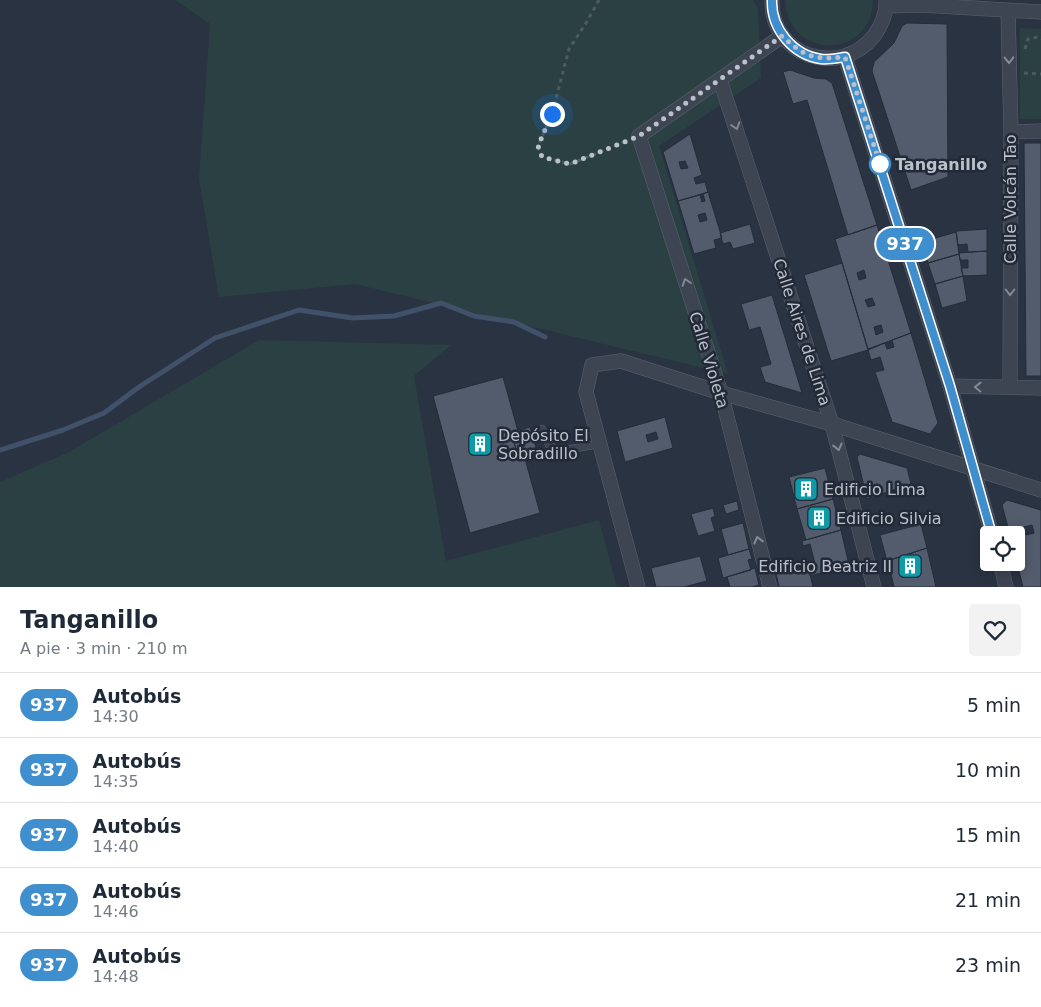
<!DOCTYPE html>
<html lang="es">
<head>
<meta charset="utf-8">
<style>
  body { margin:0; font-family:"DejaVu Sans",sans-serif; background:#f2f2f3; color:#1f2937; height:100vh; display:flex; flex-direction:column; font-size:19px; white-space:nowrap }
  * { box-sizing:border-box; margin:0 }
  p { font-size:16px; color:#747a83 }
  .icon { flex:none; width:28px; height:28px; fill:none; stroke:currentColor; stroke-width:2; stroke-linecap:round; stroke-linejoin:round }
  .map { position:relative; height:587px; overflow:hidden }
  .drawer { display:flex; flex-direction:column; background:#fff; flex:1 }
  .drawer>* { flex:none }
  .badge { padding:0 10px; border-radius:16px; font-size:18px; line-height:32px }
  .fabs { position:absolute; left:980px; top:526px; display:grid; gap:10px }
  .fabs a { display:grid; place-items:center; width:45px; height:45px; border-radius:5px; background:#fff; box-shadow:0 2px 12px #0003; font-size:25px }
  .you { position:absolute; width:25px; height:25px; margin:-12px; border:4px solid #fff; border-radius:50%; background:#1a73e8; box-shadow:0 0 0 8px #1a73e833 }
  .map>.badge { position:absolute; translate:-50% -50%; box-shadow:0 0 0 2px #fff }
  .round { display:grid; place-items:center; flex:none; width:52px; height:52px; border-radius:5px; background:#f2f2f3 }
  .headline { display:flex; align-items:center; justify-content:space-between; height:85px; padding:0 20px }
  h1 { font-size:24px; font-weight:700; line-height:38px }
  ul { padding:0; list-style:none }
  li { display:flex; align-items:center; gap:15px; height:65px; padding:0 20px; border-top:1px solid #e0e1e3 }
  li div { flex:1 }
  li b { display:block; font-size:19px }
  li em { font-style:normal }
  li .badge { min-width:55px; font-weight:700; text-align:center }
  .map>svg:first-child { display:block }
  .green { fill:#2b4043 }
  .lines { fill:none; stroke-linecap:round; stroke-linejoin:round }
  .stream { stroke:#415169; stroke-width:5 }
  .building { fill:#535c6c; stroke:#242c39; fill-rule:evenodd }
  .lane-casing { stroke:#5c636f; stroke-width:8 }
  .street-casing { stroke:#5c636f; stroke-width:15 }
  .path { stroke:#4a5c5f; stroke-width:3; stroke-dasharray:4 4; stroke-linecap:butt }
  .lane { stroke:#3e4552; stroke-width:7 }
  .street { stroke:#3e4552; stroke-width:14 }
  .oneway { stroke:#838995 }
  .line-casing { stroke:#fff; stroke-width:11 }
  .line { stroke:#3f8fcf; stroke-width:8 }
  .walk { stroke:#bbc1cb; stroke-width:5; stroke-dasharray:0 9 }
  .stop-dot { fill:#fff; stroke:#3f8fcf; stroke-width:2.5 }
  .labels { text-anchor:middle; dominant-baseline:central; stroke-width:5; stroke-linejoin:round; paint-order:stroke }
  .stop-label { font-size:16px; font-weight:bold; fill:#bbc1cb; stroke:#222a37; text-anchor:start }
  .street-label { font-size:16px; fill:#bbc1cb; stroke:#222a37 }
  .poi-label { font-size:16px; fill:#bbc1cb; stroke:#222a37; text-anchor:start }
</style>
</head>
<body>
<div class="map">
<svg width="1041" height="587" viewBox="0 0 1041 587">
  <rect width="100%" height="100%" fill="#293342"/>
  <path class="green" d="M175,0H753L758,8L761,78L659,146L728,374L355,284L219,297L199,179L210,24Z
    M785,0H873C872,60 788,61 785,0Z
    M1020,28L1041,29V119H1020Z
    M259,340L451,345L414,376L446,561L599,520L617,587H0V482L69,452Z"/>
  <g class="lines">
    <path class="stream" d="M0,450L63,430L104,413L139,387L215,338L299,310L353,318L394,316L441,303L474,316L514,322L545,337"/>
  </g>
  <path class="building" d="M907,23L947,24L948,177L911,190L872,71L874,62L894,43L902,26Z
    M790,70L814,78L826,79L832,83L877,225L848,235L807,100L793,104L783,72Z
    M690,134L702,175L694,178L696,184L705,182L708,192L678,201L663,152ZM685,161L688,168L681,169L679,162Z
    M1024,143H1041V376H1026Z
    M708,192L722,238L714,240L716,248L694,254L678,201L700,195L702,202L705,201L703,194ZM705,213L707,220L700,222L698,215Z
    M750,224L755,243L733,249L730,242L723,244L720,233Z
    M877,225L911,333L868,349L835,239ZM864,270L866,278L859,280L857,273ZM872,298L875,305L868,307L865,300ZM881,325L883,332L876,335L874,327Z
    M987,229V251L968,252L967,244L958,245L956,231Z
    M956,232L959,254L928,263L922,242Z
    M987,251V275L963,276L961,268H968V260H960L959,253Z
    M959,254L963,276L935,284L928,263Z
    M842,263L868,350L831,361L804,275Z
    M963,276L967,301L942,308L935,284Z
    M772,295L802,393L765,382L760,367L771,364L760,327L749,330L741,304Z
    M911,333L938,423L930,434L892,422L875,372L884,370L881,360L880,357L871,360L868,350L885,343L887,349L894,347L892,340Z
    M503,377L518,431L511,432L518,456L524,455L540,513L470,533L433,396Z
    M665,417L673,448L625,462L617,431ZM656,432L658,439L648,442L646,435Z
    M530,427L537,451L518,456L511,432Z
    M860,454L907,468L911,484L867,499L857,457Z
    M825,468L833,499L797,509L789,477Z
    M833,499L841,530L806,540L797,509Z
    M1007,500L1041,510V587H1023L1016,559V535H1010L1002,505ZM1032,525L1034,533L1026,535L1024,527Z
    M737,501L739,510L726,514L723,505Z
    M713,508L715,516L711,518L715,531L698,536L691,514Z
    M743,523L749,549L728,555L721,529Z
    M921,524L927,548L887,561L880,535Z
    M841,530L849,565L810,576L809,570L816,568L810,544L803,546L802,541Z
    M927,548L936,587H894L891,574L888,575L886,569H889L887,561Z
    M749,549L752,559L748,560L751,570L723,578L718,558Z
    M700,556L707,581L684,587H656L651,568Z
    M808,565L813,587H779L776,573Z
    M755,568L759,585L752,587H730L727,577Z"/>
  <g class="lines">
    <g class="lane-casing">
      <path id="lane" d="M542,429L549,445L559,451L600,444"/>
    </g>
    <g class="street-casing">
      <path id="street" d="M772,0C770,56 839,79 874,36C881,26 887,13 886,0
        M886,6L922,5L1041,12
        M1008,11L1011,132L1010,387
        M845,57L950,386L992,535
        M720,80L832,424L874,587
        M1011,132L1041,131
        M950,386L1041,388
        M1000,562L1006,587
        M638,587L586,392L592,365L621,361L721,393L832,424L1041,490
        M770,587L721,393L639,136L782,36"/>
    </g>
    <path class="path" d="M599,0L586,23L569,49L552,114L538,146L542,157L570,164L627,141
      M1025,49L1028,39L1038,37L1041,39
      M1024,73L1041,74"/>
    <use href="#lane" class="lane"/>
    <use href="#street" class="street"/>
  </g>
  <defs><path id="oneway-chevron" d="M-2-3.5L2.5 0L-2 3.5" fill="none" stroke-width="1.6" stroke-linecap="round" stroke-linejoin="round" transform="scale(1.25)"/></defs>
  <g class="oneway">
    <use href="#oneway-chevron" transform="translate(1009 60) rotate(89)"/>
    <use href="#oneway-chevron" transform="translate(736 126) rotate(72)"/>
    <use href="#oneway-chevron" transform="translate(686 282) rotate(-108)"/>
    <use href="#oneway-chevron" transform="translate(1010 292) rotate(90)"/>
    <use href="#oneway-chevron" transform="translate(978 387) rotate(-179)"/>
    <use href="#oneway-chevron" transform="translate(838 447) rotate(76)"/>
    <use href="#oneway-chevron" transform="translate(758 540) rotate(-104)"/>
  </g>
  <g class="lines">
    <g class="line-casing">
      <path id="line" d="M772,0C771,29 793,55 821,59C829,60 838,58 845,57L950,386L992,535"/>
    </g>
    <use href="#line" class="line"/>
    <path class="walk" d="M552,114L538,146L542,157L570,164L639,136L782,36C805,57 814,60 845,57L880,164"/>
  </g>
  <defs>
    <g id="building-square" transform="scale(1.25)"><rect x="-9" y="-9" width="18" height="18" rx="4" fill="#0f9aa8" stroke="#222a37"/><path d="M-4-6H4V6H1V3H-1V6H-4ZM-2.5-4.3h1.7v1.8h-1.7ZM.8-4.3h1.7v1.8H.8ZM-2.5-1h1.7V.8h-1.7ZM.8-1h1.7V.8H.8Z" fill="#fff"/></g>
  </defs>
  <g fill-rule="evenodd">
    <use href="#building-square" x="480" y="444"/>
    <use href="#building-square" x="806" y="489"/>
    <use href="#building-square" x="819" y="518"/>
    <use href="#building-square" x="910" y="566"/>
  </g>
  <circle class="stop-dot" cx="880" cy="164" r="10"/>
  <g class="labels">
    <g class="stop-label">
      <text x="895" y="164">Tanganillo</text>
    </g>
    <g class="street-label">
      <text transform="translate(1010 199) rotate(-90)">Calle Volcán Tao</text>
      <text transform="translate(802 332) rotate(72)">Calle Aires de Lima</text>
      <text transform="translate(709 360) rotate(73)">Calle Violeta</text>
    </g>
    <g class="poi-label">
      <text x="498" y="435">Depósito El<tspan x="498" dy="18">Sobradillo</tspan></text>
      <text x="824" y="489">Edificio Lima</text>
      <text x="836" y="518">Edificio Silvia</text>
      <text x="892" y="566" text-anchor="end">Edificio Beatriz II</text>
    </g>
  </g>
</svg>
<div class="fabs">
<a><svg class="icon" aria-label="locate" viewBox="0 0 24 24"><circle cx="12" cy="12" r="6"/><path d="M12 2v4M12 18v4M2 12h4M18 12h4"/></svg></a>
</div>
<div class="you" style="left:552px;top:114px"></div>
<b class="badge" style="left:905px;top:244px;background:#3f8fcf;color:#fff">937</b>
</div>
<section class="drawer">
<div class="headline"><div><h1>Tanganillo</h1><p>A pie · 3 min · 210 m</p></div><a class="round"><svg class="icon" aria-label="heart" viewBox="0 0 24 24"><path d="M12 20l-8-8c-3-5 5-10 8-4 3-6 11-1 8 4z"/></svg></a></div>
<ul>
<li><span class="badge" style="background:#3f8fcf;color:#fff">937</span><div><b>Autobús</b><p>14:30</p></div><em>5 min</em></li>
<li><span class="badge" style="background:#3f8fcf;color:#fff">937</span><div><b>Autobús</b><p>14:35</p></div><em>10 min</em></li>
<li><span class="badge" style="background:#3f8fcf;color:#fff">937</span><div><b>Autobús</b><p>14:40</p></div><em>15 min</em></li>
<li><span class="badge" style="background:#3f8fcf;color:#fff">937</span><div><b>Autobús</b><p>14:46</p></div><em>21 min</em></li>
<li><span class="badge" style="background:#3f8fcf;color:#fff">937</span><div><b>Autobús</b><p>14:48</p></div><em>23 min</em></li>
</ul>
</section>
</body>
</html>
